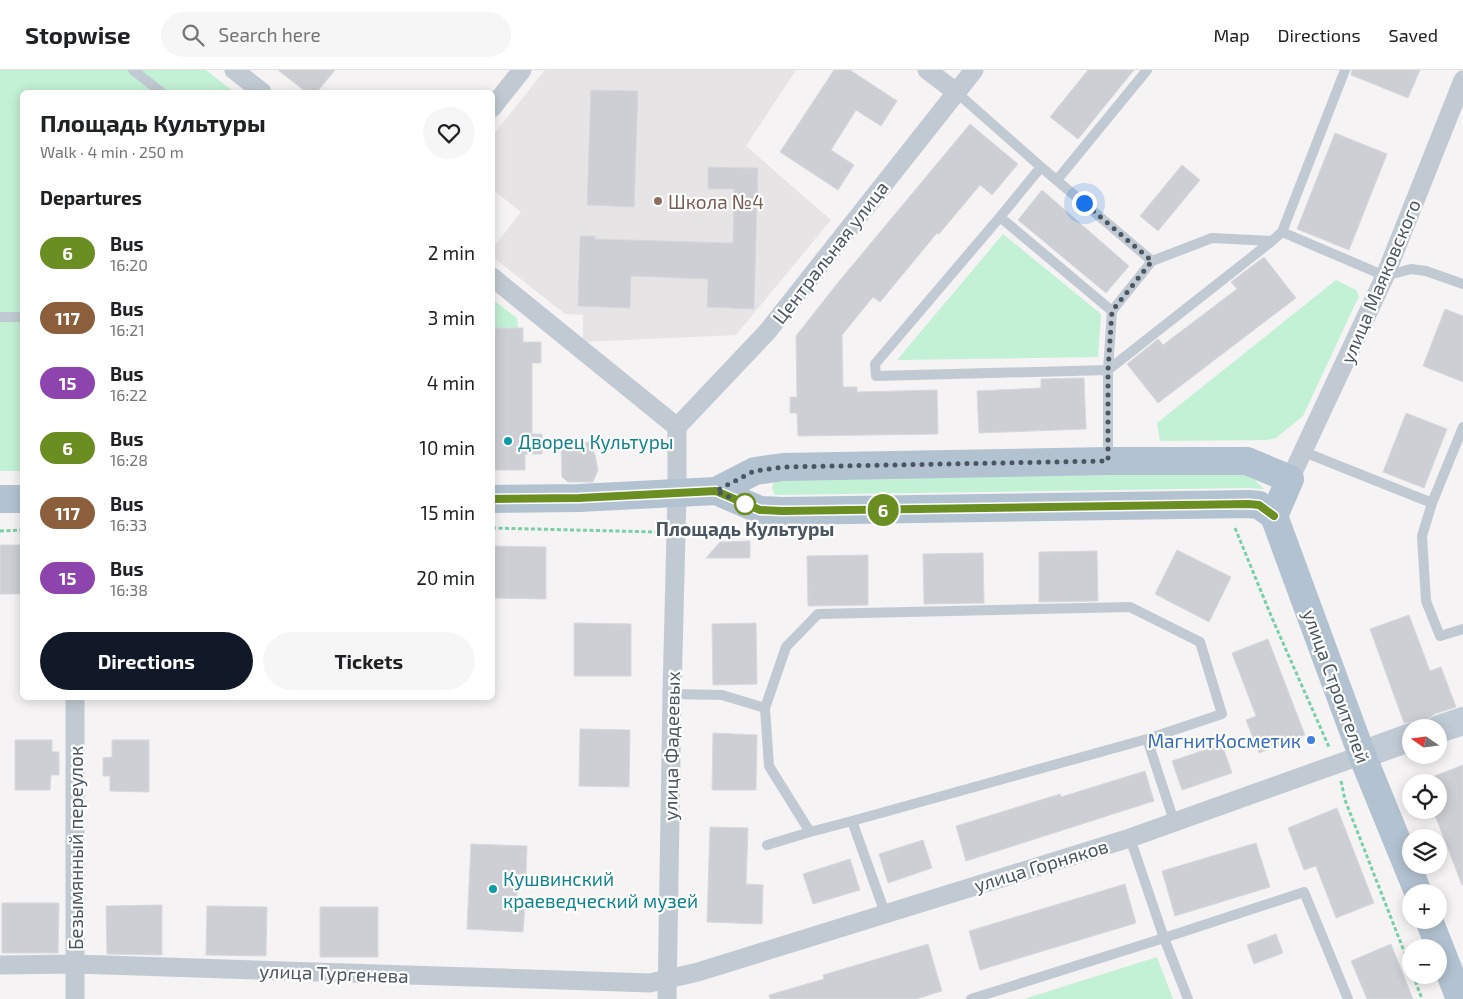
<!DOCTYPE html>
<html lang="en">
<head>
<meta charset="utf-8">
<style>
  body { margin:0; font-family:"Exo 2",sans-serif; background:#f6f6f6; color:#202124; height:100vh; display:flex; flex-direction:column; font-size:19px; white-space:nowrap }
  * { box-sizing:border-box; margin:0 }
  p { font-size:16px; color:#757577 }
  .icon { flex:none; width:28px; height:28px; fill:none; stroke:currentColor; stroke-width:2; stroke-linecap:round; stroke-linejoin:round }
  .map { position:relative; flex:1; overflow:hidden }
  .panel { position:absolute; left:20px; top:20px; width:475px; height:610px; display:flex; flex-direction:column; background:#fff; border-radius:8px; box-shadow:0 2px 12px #0003 }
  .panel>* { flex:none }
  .badge { padding:0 10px; border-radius:16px; font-size:18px; line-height:32px }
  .needle { width:32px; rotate:284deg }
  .buttons { position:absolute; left:1402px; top:649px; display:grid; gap:10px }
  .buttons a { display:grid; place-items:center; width:45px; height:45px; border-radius:50%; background:#fff; box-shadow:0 2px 12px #0003; font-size:25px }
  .you { position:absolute; width:25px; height:25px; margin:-12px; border:4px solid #fff; border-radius:50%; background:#1a73e8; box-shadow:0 0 0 8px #1a73e833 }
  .map>.badge { position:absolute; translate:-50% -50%; box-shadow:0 0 0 2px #fff }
  h2 { padding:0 20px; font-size:19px; line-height:45px }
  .round { display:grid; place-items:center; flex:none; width:52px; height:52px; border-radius:26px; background:#f6f6f6 }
  .headline { display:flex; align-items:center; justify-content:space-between; height:85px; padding:0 20px }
  h1 { font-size:24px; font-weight:700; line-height:38px }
  .button { display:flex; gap:10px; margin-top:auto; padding:10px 20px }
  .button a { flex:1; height:58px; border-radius:30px; background:#111827; color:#fff; font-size:20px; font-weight:700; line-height:58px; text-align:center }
  .button a+a { background:#f6f6f6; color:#202124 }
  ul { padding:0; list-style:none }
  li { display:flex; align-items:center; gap:15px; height:65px; padding:0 20px }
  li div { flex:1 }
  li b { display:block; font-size:19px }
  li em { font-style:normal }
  li .badge { min-width:55px; font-weight:700; text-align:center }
  header { display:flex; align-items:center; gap:30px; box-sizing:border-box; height:70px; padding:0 25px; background:#fff; border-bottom:1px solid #e0e0e0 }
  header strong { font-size:24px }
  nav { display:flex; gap:28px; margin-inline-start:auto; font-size:18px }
  .search { width:350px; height:45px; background:#f6f6f6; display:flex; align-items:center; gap:12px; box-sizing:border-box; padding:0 18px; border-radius:28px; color:#757577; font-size:19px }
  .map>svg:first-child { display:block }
  .education { fill:#e6e4e5 }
  .green { fill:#c3f1d5 }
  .building { fill:#cdcfd5; stroke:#d7d9de }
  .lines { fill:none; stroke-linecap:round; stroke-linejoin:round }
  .path { stroke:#7ad0a6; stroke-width:3; stroke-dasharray:4 2.5; stroke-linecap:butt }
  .lane { stroke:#c1cad2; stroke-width:10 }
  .street { stroke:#c1cad2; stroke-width:19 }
  .secondary { stroke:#c1cbd6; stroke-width:28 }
  .primary { stroke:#b3c2d1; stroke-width:28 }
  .line-casing { stroke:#fff; stroke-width:11 }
  .line { stroke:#6b8e23; stroke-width:8 }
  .walk { stroke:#4a5661; stroke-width:5; stroke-dasharray:0 9 }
  .education-dot { fill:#8d6e63; stroke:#fff; stroke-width:2 }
  .culture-dot { fill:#0f9aa8; stroke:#fff; stroke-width:2 }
  .stop-dot { fill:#fff; stroke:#6b8e23; stroke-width:2.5 }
  .shop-dot { fill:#3f7fe0; stroke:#fff; stroke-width:2 }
  .labels { text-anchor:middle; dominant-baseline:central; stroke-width:4.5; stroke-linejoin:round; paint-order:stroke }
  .education-label { font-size:19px; fill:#785e54; stroke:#fff; text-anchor:start }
  .street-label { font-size:19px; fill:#4a5661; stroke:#fff }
  .culture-label { font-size:19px; fill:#0d838f; stroke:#fff; text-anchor:start }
  .stop-label { font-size:19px; font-weight:bold; fill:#4a5661; stroke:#fff }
  .shop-label { font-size:19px; fill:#366cbe; stroke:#fff; text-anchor:end }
</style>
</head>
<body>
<header>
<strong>Stopwise</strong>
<div class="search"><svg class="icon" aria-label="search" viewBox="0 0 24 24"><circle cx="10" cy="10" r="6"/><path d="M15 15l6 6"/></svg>Search here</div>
<nav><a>Map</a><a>Directions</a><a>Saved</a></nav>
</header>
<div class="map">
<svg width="1463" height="929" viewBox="0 0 1463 929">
  <rect width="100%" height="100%" fill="#f5f3f3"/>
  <path class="education" d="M545,0H796L746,76L831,150L736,265L583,272V245L565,244L493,187L492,179L521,142L493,120V65Z"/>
  <path class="green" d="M0,0H206L234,22H22V401H0Z
    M1003,164L1101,244L1098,287L897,290Z
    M1336,210L1356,220L1359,226L1303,346L1276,368L1268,370L1160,371L1157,353Z
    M492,229L517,248L518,258H493Z
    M1235,401L1251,406L1264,419L1247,418L775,425L772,418L775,408Z
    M1157,887L1173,929H1024Z"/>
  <path class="building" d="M278,0H335L317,22H306Z
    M834,0H850L897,31L881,56L856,40L831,80L854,95L838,120L780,82Z
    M1088,0H1134L1078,69L1050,47Z
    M1352,0H1420L1408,28L1351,5Z
    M591,20L638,21L634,137L587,135Z
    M970,54L1018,94L992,125L980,115L939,164L937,163L880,232L873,227L842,265L843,317H857V322L937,320L938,364L798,366L797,343H790V327H797L796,266L836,215Z
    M1335,63L1387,84L1349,180L1297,159Z
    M1182,95L1200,110L1158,161L1140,146Z
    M708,97L758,98L754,239L707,237L708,209L631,206L630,238L578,236L580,166H595V169L733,173L734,119H708Z
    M1042,120L1129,196L1106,223L1018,150Z
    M1264,187L1296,228L1158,333L1127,294L1158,269L1163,275L1237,219L1231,212Z
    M1445,239L1463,246V312L1423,296Z
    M492,258H523V272H541V293H532V364H542V384H525V400H492Z
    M1084,308L1086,359L979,363L977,321L1041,318V309Z
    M1406,343L1447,359L1424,418L1383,402Z
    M590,372L595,385L598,400L593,412H568L562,407L561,374Z
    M750,471V488H706L720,472Z
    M0,475H22V524H0Z
    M492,476L546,477V529L492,528Z
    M1177,480L1231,507L1209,552L1155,524Z
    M1097,481L1098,531L1039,532V482Z
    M983,483L984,533L924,534L923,484Z
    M868,485V535L808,536L807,486Z
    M1409,545L1430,601L1441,597L1456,637L1434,644L1426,651L1418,654L1413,652L1404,653L1370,559Z
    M574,553L631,554V606H574Z
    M756,553L757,614L713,615L712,554Z
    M1268,569L1305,665L1259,683L1246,650L1256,646L1232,583Z
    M580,659L630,660L629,717L579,716Z
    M713,663L757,665L756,720H712Z
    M15,670H52V682H59V705H51L50,720H15Z
    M112,670H149V722L110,721V706H103V688L112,687Z
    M1222,674L1232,703L1182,720L1172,691Z
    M1463,695V815H1462L1433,740H1439V712H1422V711Z
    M1145,701L1154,731L966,791L956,756L1060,724L1061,727Z
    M1337,738L1374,833L1336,848L1316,796L1304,800L1288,758Z
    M710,757L748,758L746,814L763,815L762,854L707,852Z
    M923,770L932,798L888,813L879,784Z
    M1256,773L1270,817L1175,846L1162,801Z
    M471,774L527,776L526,804H518L517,833L525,834L523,862L467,859Z
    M850,789L860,820L813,834L803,804Z
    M1125,814L1136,853L980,900L969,861Z
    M2,833H59L58,883H2Z
    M162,835V885L107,884L106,836Z
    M207,836L267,837L266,886L206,885Z
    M320,837H378V887H320Z
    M1276,864L1283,883L1254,894L1247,875Z
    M928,874L942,921L916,929H770L769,925L824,909L823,905Z
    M1391,874L1413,929H1367L1351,891Z"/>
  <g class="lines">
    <path class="path" d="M492,458L657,462
      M1235,458L1272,548L1329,677
      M0,461L22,460
      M693,462H749
      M1341,711L1345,730L1411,899
      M1413,905L1422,929"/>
    <path class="lane" d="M133,0L161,22
      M956,22L1041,97L1152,191L1212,168L1272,171L1282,162L1385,206L1411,199L1426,201L1463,214
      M1041,97L1000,147L1112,241L1152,191
      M1057,110L1147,0
      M1000,147L875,294L876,306L1108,300L1272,171
      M1282,162L1345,0
      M0,247H22
      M1304,382L1432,433L1463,357
      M1108,390V300L1112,241
      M1432,433L1422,466L1426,531L1440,566L1463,559
      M672,624L722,625L765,638
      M1147,669L852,751L810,762L769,696L765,638L786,577L818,544L1130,537L1200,572L1222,644L1147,669L1174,751
      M852,751L885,843
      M1130,768L1164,868L1188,929
      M767,775L810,762
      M971,929L1164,868L1304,822L1348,929"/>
    <path class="street" d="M234,0L262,22
      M927,0L956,22
      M492,38L522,0
      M492,207L677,357V423L672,624L667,929
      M677,357L767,262L974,0
      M1290,409L1385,206L1463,10
      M0,895L76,894L650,913L698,902L1130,768L1362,685
      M75,929V628"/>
    <path class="secondary" d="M1439,659L1463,651
      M1362,685L1411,667"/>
    <path class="primary" d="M716,421L755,401L783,397L1108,391H1247L1290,409L1274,446L1362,685L1418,822
      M0,429H22
      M492,429L579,428L716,421L760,440L782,441L1249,434L1259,435L1274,446
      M1429,850L1460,929"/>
  </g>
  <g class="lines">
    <g class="line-casing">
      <path id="line" d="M492,429L579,428L716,421L760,440L782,441L1249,434L1259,435L1274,446"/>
    </g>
    <use href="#line" class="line"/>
    <path class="walk" d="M745,434L716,421L754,401L783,397L1108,391V300L1112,241L1152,191L1084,133"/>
  </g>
  <circle class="education-dot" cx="658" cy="131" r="5"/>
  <g class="culture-dot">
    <circle cx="508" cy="371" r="5"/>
    <circle cx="493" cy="819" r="5"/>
  </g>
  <circle class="stop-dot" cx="745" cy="434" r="10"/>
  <circle class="shop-dot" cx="1311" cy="670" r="5"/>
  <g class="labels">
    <g class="education-label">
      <text x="668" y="131">Школа №4</text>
    </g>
    <g class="street-label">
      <text transform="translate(830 182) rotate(-52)">Центральная улица</text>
      <text transform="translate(1380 211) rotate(-67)">улица Маяковского</text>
      <text transform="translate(1337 616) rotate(70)">улица Строителей</text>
      <text transform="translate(671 676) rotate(-89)">улица Фадеевых</text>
      <text transform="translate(75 778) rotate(-90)">Безымянный переулок</text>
      <text transform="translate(1041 795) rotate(-17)">улица Горняков</text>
      <text transform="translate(334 903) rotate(2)">улица Тургенева</text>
    </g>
    <g class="culture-label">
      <text x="518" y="371">Дворец Культуры</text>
      <text x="503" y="808">Кушвинский<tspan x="503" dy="22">краеведческий музей</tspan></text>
    </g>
    <g class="stop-label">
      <text x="745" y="458">Площадь Культуры</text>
    </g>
    <g class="shop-label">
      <text x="1301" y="670">МагнитКосметик</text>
    </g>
  </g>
</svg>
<div class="buttons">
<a><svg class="needle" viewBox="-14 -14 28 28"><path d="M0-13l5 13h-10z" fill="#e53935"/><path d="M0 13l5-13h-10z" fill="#757577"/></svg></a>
<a><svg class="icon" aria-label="locate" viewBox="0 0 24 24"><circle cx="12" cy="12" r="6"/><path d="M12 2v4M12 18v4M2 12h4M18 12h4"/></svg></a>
<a><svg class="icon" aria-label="layers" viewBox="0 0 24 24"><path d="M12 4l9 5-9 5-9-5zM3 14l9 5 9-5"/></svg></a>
<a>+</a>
<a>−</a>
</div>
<div class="you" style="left:1084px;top:133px"></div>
<b class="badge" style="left:883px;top:440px;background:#6b8e23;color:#fff">6</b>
<section class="panel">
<div class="headline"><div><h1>Площадь Культуры</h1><p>Walk · 4 min · 250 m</p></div><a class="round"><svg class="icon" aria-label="heart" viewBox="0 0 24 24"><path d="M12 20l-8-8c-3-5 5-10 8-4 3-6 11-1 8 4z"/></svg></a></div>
<h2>Departures</h2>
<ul>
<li><span class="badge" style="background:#6b8e23;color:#fff">6</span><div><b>Bus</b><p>16:20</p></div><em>2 min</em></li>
<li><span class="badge" style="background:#8b5e3c;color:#fff">117</span><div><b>Bus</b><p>16:21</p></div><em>3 min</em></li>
<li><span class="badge" style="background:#8e44ad;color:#fff">15</span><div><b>Bus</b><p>16:22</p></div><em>4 min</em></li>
<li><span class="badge" style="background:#6b8e23;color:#fff">6</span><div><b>Bus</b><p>16:28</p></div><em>10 min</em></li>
<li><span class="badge" style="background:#8b5e3c;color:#fff">117</span><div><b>Bus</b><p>16:33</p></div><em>15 min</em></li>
<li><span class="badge" style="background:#8e44ad;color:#fff">15</span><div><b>Bus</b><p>16:38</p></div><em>20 min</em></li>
</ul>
<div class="button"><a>Directions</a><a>Tickets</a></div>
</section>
</div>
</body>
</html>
